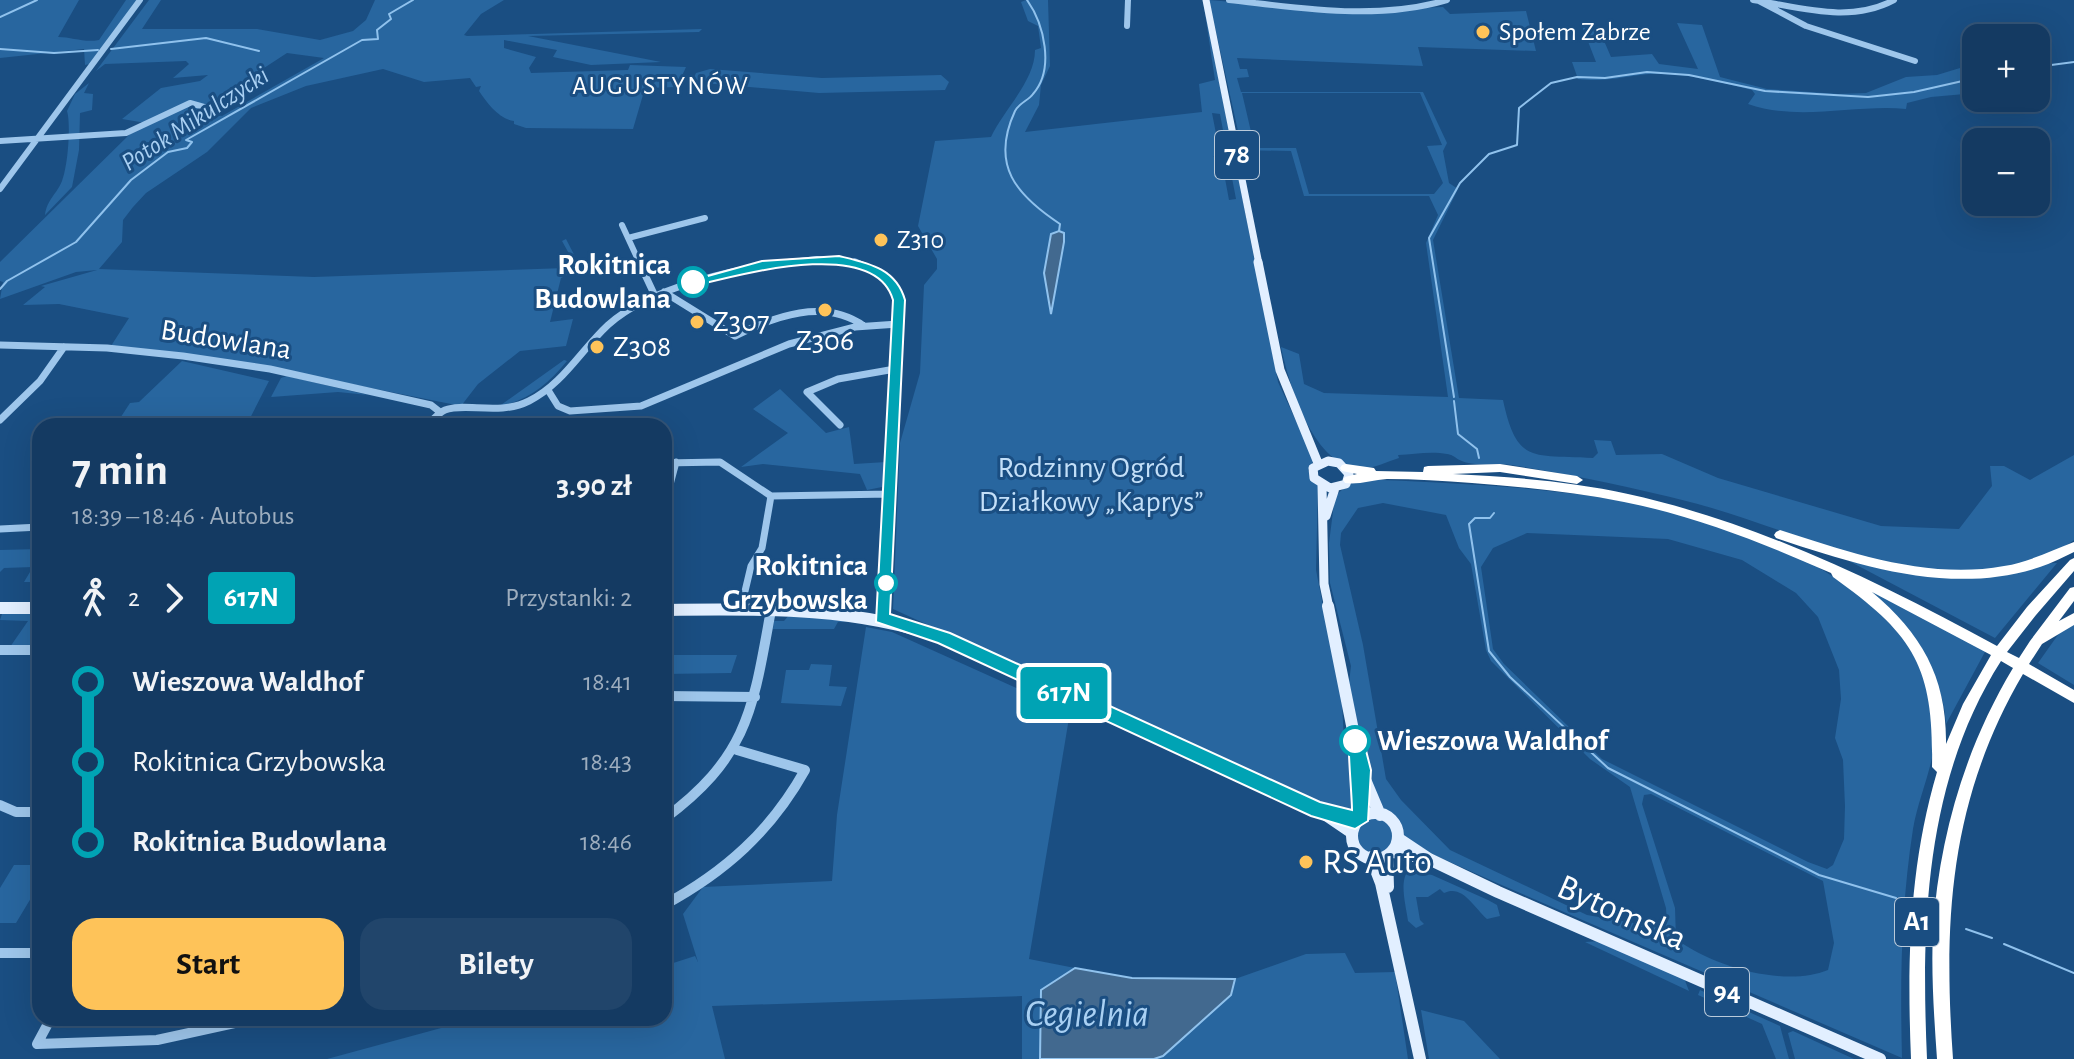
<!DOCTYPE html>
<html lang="pl">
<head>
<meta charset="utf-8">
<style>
  body { margin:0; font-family:"Alegreya Sans",sans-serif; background:#21456b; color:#f1f3f6; height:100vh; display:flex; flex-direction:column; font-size:30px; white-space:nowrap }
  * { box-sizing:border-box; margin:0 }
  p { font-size:26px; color:#9dadbe }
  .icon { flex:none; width:44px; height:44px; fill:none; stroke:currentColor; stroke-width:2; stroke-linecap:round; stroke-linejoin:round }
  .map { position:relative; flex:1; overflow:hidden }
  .panel { position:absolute; left:32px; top:418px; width:640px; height:608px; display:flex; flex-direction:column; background:#143a62; border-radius:24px; box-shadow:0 8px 32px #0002,0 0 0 2px #335477 }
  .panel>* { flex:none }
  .badge { padding:0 16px; border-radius:6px; font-size:28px; line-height:52px }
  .controls { position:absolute; left:1962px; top:24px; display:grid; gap:16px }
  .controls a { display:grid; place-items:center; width:88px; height:88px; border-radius:16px; background:#143a62; box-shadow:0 8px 32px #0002,0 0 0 2px #335477; font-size:40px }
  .map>.badge { position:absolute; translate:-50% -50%; box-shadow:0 0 0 4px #fff }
  .legs { display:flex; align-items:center; gap:12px; height:88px; padding:0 40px; font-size:26px }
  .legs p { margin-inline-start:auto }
  .head { display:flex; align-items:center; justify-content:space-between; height:136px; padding:0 40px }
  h1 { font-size:44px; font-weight:700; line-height:60px }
  .cta { display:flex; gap:16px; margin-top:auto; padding:16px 40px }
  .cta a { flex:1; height:92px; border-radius:24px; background:#fec359; color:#111; font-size:32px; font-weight:700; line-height:92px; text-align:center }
  .cta a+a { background:#21456b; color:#f1f3f6 }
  ul { padding:0 40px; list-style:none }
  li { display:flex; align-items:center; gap:28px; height:80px; font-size:30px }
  li i { display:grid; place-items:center; width:12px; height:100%; margin:0 10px; background:currentColor }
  li i::after { content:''; width:20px; height:20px; margin:-10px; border:6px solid; border-radius:50%; background:#143a62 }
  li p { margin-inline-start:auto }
  li:first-child i { background:linear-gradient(#0000 50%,currentColor 0) }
  li:last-child i { background:linear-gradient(currentColor 50%,#0000 0) }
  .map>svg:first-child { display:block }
  .green { fill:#28669f; fill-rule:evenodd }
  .water { fill:#42698f; stroke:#90c2ed; stroke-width:2 }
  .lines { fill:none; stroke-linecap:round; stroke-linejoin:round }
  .stream { stroke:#90c2ed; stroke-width:2 }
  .minor-far2 { stroke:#9ec6eb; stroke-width:6 }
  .minor-far1 { stroke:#9ec6eb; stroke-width:7 }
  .minor { stroke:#9ec6eb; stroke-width:10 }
  .major-far2 { stroke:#e2efff; stroke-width:7 }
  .major-far1 { stroke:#e2efff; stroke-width:9 }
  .major { stroke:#e2efff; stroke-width:12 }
  .highway { fill:#fff; fill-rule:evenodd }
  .line-1 { fill:#00a3b4; stroke:#fff; stroke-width:2 }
  .poi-dot { fill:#fec359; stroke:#1a4e82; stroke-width:3 }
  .stop-1-dot { fill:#fff; stroke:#00a3b4; stroke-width:4 }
  .labels { text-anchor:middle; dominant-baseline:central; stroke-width:6; stroke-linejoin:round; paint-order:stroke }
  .far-poi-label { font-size:26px; fill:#fff; stroke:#1a4e82; text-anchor:start }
  .far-neighbourhood-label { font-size:26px; letter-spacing:2px; fill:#fff; stroke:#1a4e82 }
  .far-water-label { font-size:26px; font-style:italic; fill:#a9d0f3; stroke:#1a4e82 }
  .shield { fill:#1a4e82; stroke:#bacada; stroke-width:2 }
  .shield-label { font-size:28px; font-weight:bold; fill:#fff }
  .stop-label { font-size:30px; font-weight:bold; fill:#fff; stroke:#1a4e82; text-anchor:end }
  .poi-label { font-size:30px; fill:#fff; stroke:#1a4e82; text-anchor:start }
  .street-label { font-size:30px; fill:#fff; stroke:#1a4e82 }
  .park-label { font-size:30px; fill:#c3dff8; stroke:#1a4e82 }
  .near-poi-label { font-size:36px; fill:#fff; stroke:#1a4e82; text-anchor:start }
  .near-street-label { font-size:36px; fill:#fff; stroke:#1a4e82 }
  .near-water-label { font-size:38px; font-style:italic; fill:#a9d0f3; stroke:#1a4e82 }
</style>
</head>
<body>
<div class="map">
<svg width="2074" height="1059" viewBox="0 0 2074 1059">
  <rect width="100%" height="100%" fill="#1a4e82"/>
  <path class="green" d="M0,0H79L58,37C72,37 84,43 99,40L126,0H137L94,63L85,65L84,49L0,58Z
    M149,0H161L142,29H257L320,40L353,31L366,20L375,0H504L481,14L464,35L467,36L702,29L699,32L528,36L661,62L591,65L553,57L557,50L504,40V48L536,57L529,68L531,73L628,70L630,65L686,67L677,87L645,88L633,129L526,128L514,124V121C499,119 487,103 479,91L481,86L476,87L470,78L424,82L383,69L306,86L251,108L207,152L146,193L133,207L123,220L122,242L99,269L314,277L566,268L572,259L562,241L566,239L581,268L561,278L550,322L573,319L566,346L520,351L478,384L461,406L321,378L111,346L129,318L59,304L23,305L45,287L41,286L97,270L76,272L0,299L3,282L0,281V262L132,132L192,104L222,116L324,58L287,53L206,106L193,101L146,123L122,119L161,88L200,81L208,75L173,78L189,64L186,61L105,64L96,71Z
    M1026,0H1048L1050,66L1041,85L1039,105L1025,132L1202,112L1199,84L1215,80L1203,0L1233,152H1227L1220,114L1212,113L1220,154L1213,157H1221L1229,200L1236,199L1228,157H1232L1237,170L1278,382L1314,460L1308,470L1318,485L1316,570L1342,703L1344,741L1354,767L1356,798L1352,809L1314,801L893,609L900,443L920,373L924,285L937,269V259L918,226L935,141L991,137C1004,109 1035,81 1035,50L1041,48L1038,26L1028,21L1021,2Z
    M1209,0L1344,11L1443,7L1450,14L1526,11L1536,51L1418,47L1423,66L1237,58L1240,69H1247L1249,77L1237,78L1241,92H1423L1447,143L1443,151L1449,183L1458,189L1433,240L1459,398L1503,400C1517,466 1534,454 1593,458L1598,453L1594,440L1611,441L1616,455L1662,454L1718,478L1881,526L1959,529L1992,486L1990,466H2004L2030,480L2074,455V540C1966,620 1801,530 1690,502C1631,487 1572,475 1512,465C1500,463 1487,466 1475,464C1456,462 1456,455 1447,454C1432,451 1414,454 1398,455L1399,458C1386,462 1372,470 1357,468C1312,463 1289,384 1281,347L1299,354L1304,384L1324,393L1448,397L1426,243L1438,215L1429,196H1304L1291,151L1239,150L1245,142L1253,140L1255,148H1296L1309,194H1434L1443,183L1427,146L1442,145L1420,93H1242L1252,136L1238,131Z
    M1677,23L1702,25L1720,77L1767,89L1838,94L1866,93L1906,77L1937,75L1960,68L1966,72L1976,69V93L1931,97L1907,103L1906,109C1856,104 1798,122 1748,104L1755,94L1752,90C1718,82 1676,70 1640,75C1618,78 1601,82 1578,79L1572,62H1596L1582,26L1598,27L1611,57L1652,54L1659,64L1698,69Z
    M710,69L822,78L941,75L949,82L945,90L819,93L692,82L696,73Z
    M89,83L84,93L93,94L92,110L80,113L79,150L72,187L45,215C47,199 57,194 62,181C68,166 71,124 67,111L75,94Z
    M564,360L567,361C547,385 529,400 498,407Z
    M182,361L269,381L246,426H115L130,403L139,402Z
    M287,376L368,395L338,392L271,397L281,378Z
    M780,389L826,433L849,427L854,464L886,462L882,487L867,490L860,474L763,464L741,467L788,433L753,409Z
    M1362,479C1531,487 1761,491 1887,621C1916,651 1925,669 1931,710C1932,720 1936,731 1935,740C1932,770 1918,799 1913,829C1901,906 1900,981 1902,1058L1497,883L1432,854L1402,835L1380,809L1364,759L1349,683L1351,666L1330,583L1329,543L1335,496L1351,482ZM1383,503L1446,515L1459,548L1471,564L1486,650L1491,661L1590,759L1630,787L1666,908L1667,923L1663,928L1587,915L1450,850L1401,800L1386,779L1363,645L1340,545L1341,533L1358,508ZM1527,533L1668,539L1742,560L1796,593L1818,617L1839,670L1841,699L1835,738L1843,760L1845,806L1844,839L1833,865L1827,869L1808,862L1602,759L1504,664L1493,649L1481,567L1493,548ZM1651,794L1823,881L1834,943L1828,970C1784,988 1712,966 1676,939L1675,908L1642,804L1644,795Z
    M40,549V582H24L33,567L4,568L0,572V550Z
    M1849,561C1896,572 1943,581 1991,577C2013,575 2038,563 2057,563L1995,638Z
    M1845,574L1986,650L1946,724C1944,660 1886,617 1845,574Z
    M2,614H40V647H10L28,621L0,620Z
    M790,614L850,622H838L834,629H773L774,621H784Z
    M2074,623V685L2038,663L2060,632Z
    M866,627L892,632L1070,712L1029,959L1075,968L1041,990L1040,1059H1022V996L712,1006L725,1059H327L478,1018H664V966L695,956L698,962L683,914L703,887L832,881L837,815Z
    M665,655H737L731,673L664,674Z
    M811,664L832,665L829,686L847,687L841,706L781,703L786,670H809Z
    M1357 835a18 18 0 1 1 36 0a18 18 0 1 1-36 0Z
    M14,865H40V883L16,923H0V888Z
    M1408,871L1432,875L1488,900L1497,905L1500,916L1487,919C1473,906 1462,884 1444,893L1440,889L1428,897H1416L1420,920L1424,924L1416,928L1408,921C1406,906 1399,882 1408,871Z
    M1600,941L1684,978L1689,991L1585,942Z
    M1345,953L1355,973L1395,972L1408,1059H1154L1164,1055L1231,995L1235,979L1306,954Z
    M1700,990L1780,1026L1789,1059H1776L1762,1024L1698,995Z
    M1421,1010L1464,1021L1500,1059H1429Z
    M1793,1031L1854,1059H1795L1788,1033Z"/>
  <path class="water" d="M1059,231L1064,233V242L1051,314L1044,273L1051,234Z
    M1075,968L1132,978L1235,979L1231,995L1163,1056L1154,1059H1040L1041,990Z"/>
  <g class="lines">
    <path class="stream" d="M1027,0C1044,24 1055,69 1033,94C1028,101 1020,102 1015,111C990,165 1016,195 1060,224L1059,231
      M0,17L37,0
      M1971,28L1996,38
      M0,49L54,53L98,50
      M111,49L206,38L259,51
      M2036,57L2049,64
      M2036,67L2074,62
      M0,289L7,281L76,242L131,180L168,152L187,148L192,142L186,140L362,40L378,39L377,30L391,19L389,14L413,0
      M1454,397L1429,238L1460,183L1489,154L1517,145L1519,108L1551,83L1577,77L1605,78L1647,72L1689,75L1765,91L1868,97L1914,92L1967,80
      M1454,401L1458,434L1477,449L1479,458
      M1494,513L1490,518H1475L1469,524L1489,651L1510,677L1608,768L1819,875L1896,898
      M1966,929L1992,938
      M2004,944L2074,973"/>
    <path class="minor-far2" d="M1229,0C1302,8 1375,21 1447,0
      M1753,0C1800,7 1849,24 1894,0
      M1759,1L1806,26L1915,61
      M1127,26L1128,0
      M0,141L126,133L190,103L204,107
      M0,189L140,0
      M622,225L640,264
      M628,238L705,218
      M773,264L817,259L861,264"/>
    <path class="minor-far1" d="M639,262L655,296
      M855,262L885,275L899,300L883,608
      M664,292L735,336C775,316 824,298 864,326
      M0,345L107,348L183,356L270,369L431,405L440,412
      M548,390L558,406L570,411L641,406L789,344L855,327L898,324
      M0,420L40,381L64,347
      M840,425L807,392L838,379L895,369
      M426,426C431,422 438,413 445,410C465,402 499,416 529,401C563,384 581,350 608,325C650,287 737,268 792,262
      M664,463L720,462L771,496L890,494
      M664,507L676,462
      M0,529L40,527
      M741,608L751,566L762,548L771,496"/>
    <path class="minor" d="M741,610L742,606
      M882,618L883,606
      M0,650H40
      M664,696L755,697
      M0,805L16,812H40
      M664,819C749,756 753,708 771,610
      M664,905C725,872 771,831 805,770L737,750
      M0,953H40
      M51,1018L37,1044L157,1040L258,1018"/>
    <path class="major-far2" d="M1206,0L1259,264"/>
    <path class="major-far1" d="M1258,262L1280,370L1318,463
      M1328,461L1339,463L1349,474L1346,484L1330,488L1314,478L1313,468Z
      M1322,485L1324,584L1329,608
      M1326,516L1335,488
      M0,608H40"/>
    <path class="major" d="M1328,606L1361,770L1380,815
      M0,608H40
      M664,610C760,609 852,606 944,638L1318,810L1355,820
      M1361,777V815
      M1352 836a23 23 0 1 1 46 0a23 23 0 1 1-46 0Z
      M1326,815L1351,832
      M1399,839L1429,859L1498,892L1880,1059
      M1394,852L1424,858
      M1371,857L1381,883L1420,1059
      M1387,857L1388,887"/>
    <path class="highway" d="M1346,464L1374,468L1376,471L1423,472L1424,467L1428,466L1500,464L1577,476L1583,480L1577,484L1500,472L1453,474C1511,477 1570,481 1628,494C1759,523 1879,582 1997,646L2027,607L2070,560L2074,558V571L2036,615L2007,652L2019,658L2030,641L2070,588L2074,587V601L2059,621L2074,613V625L2042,644L2029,664L2074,690V703L2023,674C1950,799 1943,918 1953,1059H1937C1934,1016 1931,973 1933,930C1939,837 1965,748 2013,668L2001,661C1925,780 1921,923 1927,1059H1911C1907,962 1909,866 1937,772L1932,767C1934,666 1914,635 1833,577L1831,573C1765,544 1696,516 1624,502C1573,492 1523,487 1472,483C1444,481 1415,479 1387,479C1373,480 1358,485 1345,483L1343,480L1345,477L1357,474L1342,471L1340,468L1342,465ZM1872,592L1991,655L1963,704L1946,744C1947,678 1922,634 1872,592Z
      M1780,530C1851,553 1929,580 2004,566C2029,562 2050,551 2074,542V552C2063,557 2052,563 2040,567C1952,596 1860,566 1776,538L1774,535L1776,532Z"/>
  </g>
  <path class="line-1" d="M839,256C868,263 896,268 905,300L890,614L950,633L1320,802L1352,810C1352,796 1347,742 1349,735H1362L1371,770L1368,821L1355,829L1311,816L938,643L876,622L893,300C875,236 739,275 693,286L686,282L762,261Z"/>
  <g class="poi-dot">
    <circle cx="1483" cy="32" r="8"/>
    <circle cx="881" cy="240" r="8"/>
    <circle cx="825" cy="310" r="8"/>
    <circle cx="697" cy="322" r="8"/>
    <circle cx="597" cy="347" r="8"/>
    <circle cx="1306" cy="862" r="8"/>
  </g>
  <g class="stop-1-dot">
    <circle cx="693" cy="282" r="14"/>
    <circle cx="886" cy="583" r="10"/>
    <circle cx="1355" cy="741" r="14"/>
  </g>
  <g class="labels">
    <g class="far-poi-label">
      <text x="1499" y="32">Społem Zabrze</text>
      <text x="897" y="240">Z310</text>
    </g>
    <g class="far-neighbourhood-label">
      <text x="661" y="86">AUGUSTYNÓW</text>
    </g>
    <g class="far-water-label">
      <text transform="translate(195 119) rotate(-33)">Potok Mikulczycki</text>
    </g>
    <g class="shield">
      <rect x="1215" y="131" width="44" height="48" rx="6"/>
      <rect x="1895" y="898" width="44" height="48" rx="6"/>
      <rect x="1705" y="968" width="44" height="48" rx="6"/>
    </g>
    <g class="shield-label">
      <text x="1237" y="155">78</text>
      <text x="1917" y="922">A1</text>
      <text x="1727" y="992">94</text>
    </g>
    <g class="stop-label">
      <text x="671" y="265">Rokitnica<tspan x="671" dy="34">Budowlana</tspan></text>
      <text x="868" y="566">Rokitnica<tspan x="868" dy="34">Grzybowska</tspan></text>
      <text x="1377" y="741" text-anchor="start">Wieszowa Waldhof</text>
    </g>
    <g class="poi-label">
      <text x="713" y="322">Z307</text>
      <text x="825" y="341" text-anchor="middle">Z306</text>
      <text x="613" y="347">Z308</text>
    </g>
    <g class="street-label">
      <text transform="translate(226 340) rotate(9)">Budowlana</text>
    </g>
    <g class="park-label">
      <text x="1091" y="468">Rodzinny Ogród<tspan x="1091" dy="34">Działkowy „Kaprys”</tspan></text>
    </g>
    <g class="near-poi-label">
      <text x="1322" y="862">RS Auto</text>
    </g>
    <g class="near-street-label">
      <text transform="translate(1622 913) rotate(24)">Bytomska</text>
    </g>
    <g class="near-water-label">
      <text x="1087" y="1015">Cegielnia</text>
    </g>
  </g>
</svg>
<div class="controls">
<a>+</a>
<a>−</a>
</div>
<b class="badge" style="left:1064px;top:693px;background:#00a3b4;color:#fff">617N</b>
<section class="panel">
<div class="head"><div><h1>7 min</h1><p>18:39 – 18:46 · Autobus</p></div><b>3.90 zł</b></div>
<div class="legs"><svg class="icon" aria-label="walk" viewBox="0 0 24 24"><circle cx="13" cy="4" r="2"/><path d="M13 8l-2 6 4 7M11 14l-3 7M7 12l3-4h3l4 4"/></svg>2<svg class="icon" aria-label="forward" viewBox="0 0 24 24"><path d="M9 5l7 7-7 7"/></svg><b class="badge" style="background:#00a3b4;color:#fff">617N</b><p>Przystanki: 2</p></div>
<ul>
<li><i style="color:#00a3b4"></i><b>Wieszowa Waldhof</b><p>18:41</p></li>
<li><i style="color:#00a3b4"></i><span>Rokitnica Grzybowska</span><p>18:43</p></li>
<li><i style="color:#00a3b4"></i><b>Rokitnica Budowlana</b><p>18:46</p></li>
</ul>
<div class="cta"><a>Start</a><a>Bilety</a></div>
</section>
</div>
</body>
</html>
